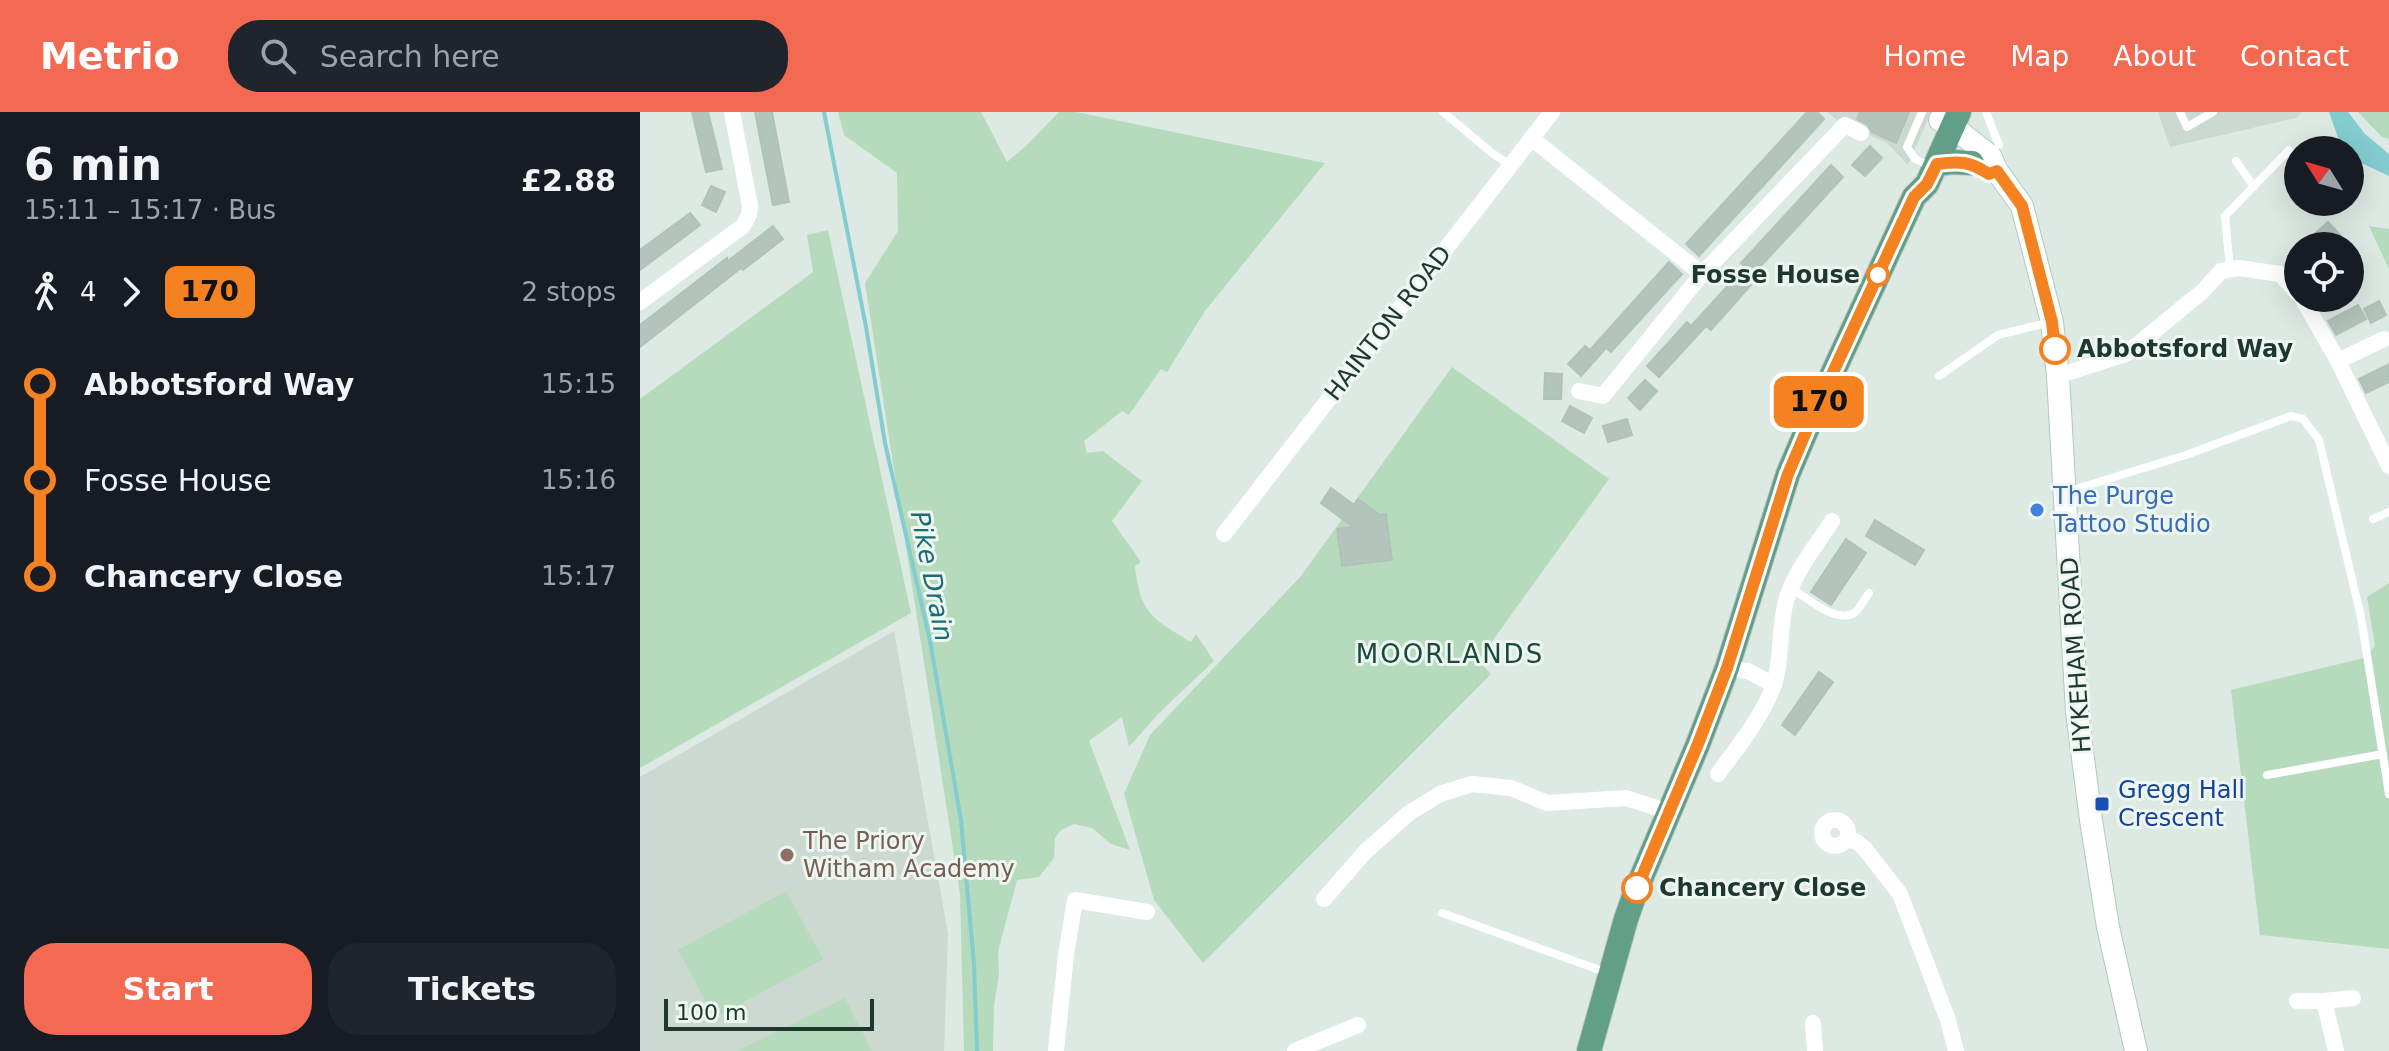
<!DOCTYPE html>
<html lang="en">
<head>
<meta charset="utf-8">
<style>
  body { margin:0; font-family:"DejaVu Sans",sans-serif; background:#20242c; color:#f1f3f6; height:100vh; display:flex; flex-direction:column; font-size:30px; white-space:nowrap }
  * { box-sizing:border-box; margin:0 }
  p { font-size:26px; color:#9ea1a6 }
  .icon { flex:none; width:44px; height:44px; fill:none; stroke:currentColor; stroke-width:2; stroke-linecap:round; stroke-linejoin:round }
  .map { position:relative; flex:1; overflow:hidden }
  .details { display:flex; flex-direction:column; background:#171b24; width:640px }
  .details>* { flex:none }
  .badge { padding:0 16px; border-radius:12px; font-size:28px; line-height:52px }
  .needle { width:52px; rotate:307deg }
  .fabs { position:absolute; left:1644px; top:24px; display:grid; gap:16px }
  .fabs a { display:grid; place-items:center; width:80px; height:80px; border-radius:50%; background:#171b24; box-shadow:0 8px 32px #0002; font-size:40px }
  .scale { position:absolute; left:24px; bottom:20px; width:210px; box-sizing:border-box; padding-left:8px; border:4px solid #1f382f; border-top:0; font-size:22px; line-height:28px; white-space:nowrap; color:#1f382f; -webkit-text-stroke:6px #edf6f1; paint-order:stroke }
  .map>.badge { position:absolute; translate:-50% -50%; box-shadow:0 0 0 4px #fff }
  .legs { display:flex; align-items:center; gap:12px; height:88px; padding:0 24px; font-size:26px }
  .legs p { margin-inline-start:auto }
  .overview { display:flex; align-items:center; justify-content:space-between; height:136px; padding:0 24px }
  h1 { font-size:44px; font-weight:700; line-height:60px }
  .action { display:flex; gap:16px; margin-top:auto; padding:16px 24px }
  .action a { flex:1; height:92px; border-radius:32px; background:#f36951; color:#fff; font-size:32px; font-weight:700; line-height:92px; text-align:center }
  .action a+a { background:#20242c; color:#f1f3f6 }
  ul { padding:0 24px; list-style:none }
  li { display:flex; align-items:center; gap:28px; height:96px; font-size:30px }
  li i { display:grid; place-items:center; width:12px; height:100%; margin:0 10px; background:currentColor }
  li i::after { content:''; width:20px; height:20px; margin:-10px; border:6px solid; border-radius:50%; background:#171b24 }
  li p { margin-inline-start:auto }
  li:first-child i { background:linear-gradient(#0000 50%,currentColor 0) }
  li:last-child i { background:linear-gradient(currentColor 50%,#0000 0) }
  header { display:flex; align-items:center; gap:48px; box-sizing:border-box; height:112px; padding:0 40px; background:#f36951; color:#fff }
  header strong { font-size:38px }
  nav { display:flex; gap:44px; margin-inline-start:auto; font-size:28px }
  .search { width:560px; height:72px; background:#20242c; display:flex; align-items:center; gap:20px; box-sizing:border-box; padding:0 28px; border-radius:32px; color:#9ea1a6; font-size:30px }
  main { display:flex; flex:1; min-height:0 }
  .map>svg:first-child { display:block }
  .built { fill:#cbd9d1 }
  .green { fill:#b5dbbc }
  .water { fill:#83ccd0 }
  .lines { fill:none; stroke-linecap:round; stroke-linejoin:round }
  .stream { stroke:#83ccd0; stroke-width:4 }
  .building { fill:#b2c4bb; stroke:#b0c3b9; stroke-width:2 }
  .secondary-casing { stroke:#b0c9bd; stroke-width:24 }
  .primary-casing { stroke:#bcc3c1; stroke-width:26 }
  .lane { stroke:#fff; stroke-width:8 }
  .street { stroke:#fff; stroke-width:16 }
  .secondary { stroke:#fff; stroke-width:22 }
  .primary { stroke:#619f89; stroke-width:24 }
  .line-1-casing { stroke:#fff; stroke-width:18 }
  .line-1 { stroke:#f58220; stroke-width:12 }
  .stop-1-dot { fill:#fff; stroke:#f58220; stroke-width:4 }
  .shop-dot { fill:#3f7fe0; stroke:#edf6f1; stroke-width:3 }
  .transit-dot { fill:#1a4fb4; stroke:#edf6f1; stroke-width:3 }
  .education-dot { fill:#8d6e63; stroke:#edf6f1; stroke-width:3 }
  .labels { text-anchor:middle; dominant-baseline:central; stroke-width:6; stroke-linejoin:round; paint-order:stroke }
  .stop-label { font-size:24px; font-weight:bold; fill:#1f382f; stroke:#edf6f1; text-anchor:start }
  .street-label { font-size:24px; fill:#1f382f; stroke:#edf6f1 }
  .shop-label { font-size:24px; fill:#366cbe; stroke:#edf6f1; text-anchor:start }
  .transit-label { font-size:24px; fill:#164399; stroke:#edf6f1; text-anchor:start }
  .education-label { font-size:24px; fill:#785e54; stroke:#edf6f1; text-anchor:start }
  .water-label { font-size:26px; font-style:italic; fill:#196d74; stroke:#edf6f1 }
  .neighbourhood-label { font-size:26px; letter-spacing:2px; fill:#1b4a3a; stroke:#edf6f1 }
</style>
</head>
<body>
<header>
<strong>Metrio</strong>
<div class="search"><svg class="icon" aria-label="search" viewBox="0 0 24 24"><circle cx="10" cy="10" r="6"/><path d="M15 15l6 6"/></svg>Search here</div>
<nav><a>Home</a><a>Map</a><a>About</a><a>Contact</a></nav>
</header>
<main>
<section class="details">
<div class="overview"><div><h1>6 min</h1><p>15:11 – 15:17 · Bus</p></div><b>£2.88</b></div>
<div class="legs"><svg class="icon" aria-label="walk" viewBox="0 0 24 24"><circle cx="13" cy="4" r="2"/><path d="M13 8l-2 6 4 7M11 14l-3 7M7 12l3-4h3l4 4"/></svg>4<svg class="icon" aria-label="forward" viewBox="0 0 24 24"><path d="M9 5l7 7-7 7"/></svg><b class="badge" style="background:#f58220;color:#111">170</b><p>2 stops</p></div>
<ul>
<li><i style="color:#f58220"></i><b>Abbotsford Way</b><p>15:15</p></li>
<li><i style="color:#f58220"></i><span>Fosse House</span><p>15:16</p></li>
<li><i style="color:#f58220"></i><b>Chancery Close</b><p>15:17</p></li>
</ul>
<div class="action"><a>Start</a><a>Tickets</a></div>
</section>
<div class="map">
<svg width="1749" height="939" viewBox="0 0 1749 939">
  <rect width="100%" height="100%" fill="#dde9e3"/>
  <path class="built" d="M1187,0H1291L1268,53L1247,31L1197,8Z
    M1518,0H1662L1656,6L1530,35Z
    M254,519L308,822L304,939H0V665Z"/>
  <path class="green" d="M198,0H341L367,50L386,34L419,0H436L685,51L565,199L527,260L521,257L489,303L482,299L444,329L447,341L463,339L502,369L472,409L501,450L495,454C500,502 513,507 551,530L556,522L574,549L519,601L489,635L482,605L449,629L490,738L471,732L452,716L434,712L421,718L415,726L414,746L399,765L377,768L358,840L359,861L354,895L353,939H324L320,782L225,171L258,119L257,61L204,23Z
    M1718,0H1749V27L1742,25Z
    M1729,114L1749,117V157Z
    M188,118L271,501L0,656V287L173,160L167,123Z
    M812,255L969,367L838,549L851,562L563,851L514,788L484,682L510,623L661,464Z
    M1749,471V837L1620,823L1591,578L1724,546L1735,534L1727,485Z
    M146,779L183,847L75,906L38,838Z
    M205,886L232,939H97Z"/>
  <path class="water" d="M1689,0H1708L1725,22L1749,42V64L1717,49L1710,42V38H1706L1701,34Z"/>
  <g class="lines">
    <path class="stream" d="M184,0L226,215L245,331L290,529L321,708L334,852L337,939"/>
  </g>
  <path class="building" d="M52,0H68L82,57L66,60Z
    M115,0H132L149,90L133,93Z
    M1167,0H1177L1184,7L1059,144L1046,132Z
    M1220,0H1269L1256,31L1232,20L1227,12L1217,7Z
    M1230,34L1242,46L1225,64L1212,53Z
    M1191,53L1203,65L1107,169L1111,173L1071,218L1066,214L1019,265L1007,254L1047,210L1051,214L1105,155L1101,151Z
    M71,74L85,80L76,100L62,93Z
    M50,101L60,113L0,158V138Z
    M1688,110L1702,125L1692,134H1661Z
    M133,114L143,127L103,158L101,156L0,235V213L87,146L88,149Z
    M1029,150L1042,162L971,240L966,236L941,264L928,252L945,234L950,238Z
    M1739,189L1746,203L1731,211L1724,197Z
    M1718,193L1726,207L1696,223L1688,209Z
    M1749,252V270L1726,281L1719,267Z
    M905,261L922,262L921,287H904Z
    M1005,268L1017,279L1000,298L988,286Z
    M930,294L952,306L944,321L922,309Z
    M987,307L992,323L968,330L963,314Z
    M691,376L714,393L718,387L740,403L746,402L752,448L702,454L697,417L713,415L681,391Z
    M1235,408L1284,438L1275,453L1226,424Z
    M1206,427L1226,441L1191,493L1171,480Z
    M1179,560L1193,570L1155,623L1142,613Z"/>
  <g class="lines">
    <g class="secondary-casing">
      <path id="secondary" d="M1300,8L1313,15L1350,44L1357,59L1382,94L1412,210L1418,264L1437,600L1451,708L1468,815L1496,939"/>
    </g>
    <g class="primary-casing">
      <path id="primary" d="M1297,52L1312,50L1332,51
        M949,939L986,807L997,776L1058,632L1087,556L1148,362L1171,308L1274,85L1287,72L1319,0"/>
    </g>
    <path class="lane" d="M803,0L852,41L870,53
      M1282,0L1267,35L1275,47L1292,55
      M1346,0L1359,33
      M1540,0L1547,15L1573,0
      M1596,49L1614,75
      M1590,157L1585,104L1649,38
      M1299,264L1358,223L1411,210
      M1426,380L1546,343L1651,304L1663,307L1679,328L1721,505L1749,682
      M1733,407L1749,400
      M1151,476C1167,486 1196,512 1214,501C1220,497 1224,487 1229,481
      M1627,663L1743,642
      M802,801L968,861"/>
    <path class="street" d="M891,26L1062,162
      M1662,186L1698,249L1749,354
      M0,190L103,114L109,103L110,94L92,0
      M1698,249L1744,227
      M1418,264L1486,242L1563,179L1581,159L1599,156L1640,162L1658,182
      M939,279L963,284L1062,162L1205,13L1221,21
      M584,422L912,0
      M1087,556L1108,559L1134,573C1142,546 1139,524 1144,498C1149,466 1175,436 1192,409
      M1078,662C1099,633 1121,607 1134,573
      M1182 721a13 13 0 1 1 26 0a13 13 0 1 1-26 0Z
      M1207,727L1217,730L1225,737L1260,782L1308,908L1316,939
      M684,787L726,739L769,701L800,682L832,672L871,676L907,691L986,686L1029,700
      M1657,889H1684
      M1173,911L1175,939
      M416,939L426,843L435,788L507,800
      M655,939L718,913
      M1696,939L1684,889L1713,886"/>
    <use href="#secondary" class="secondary"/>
    <use href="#primary" class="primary"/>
  </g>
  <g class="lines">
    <g class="line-1-casing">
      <path id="line-1" d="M997,776L1058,632L1087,556L1148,362L1171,308L1274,85L1287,72L1297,52C1320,49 1329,49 1349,62L1357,59L1382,94L1412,210L1415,237"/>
    </g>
    <use href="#line-1" class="line-1"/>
  </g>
  <g class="stop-1-dot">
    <circle cx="1238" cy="163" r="10"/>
    <circle cx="1415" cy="237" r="14"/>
    <circle cx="997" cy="776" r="14"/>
  </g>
  <circle class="shop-dot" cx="1397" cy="398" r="8"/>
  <rect class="transit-dot" x="1454" y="684" width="16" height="16" rx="4"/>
  <circle class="education-dot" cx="147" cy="743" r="8"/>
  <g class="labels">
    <g class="stop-label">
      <text x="1220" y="163" text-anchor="end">Fosse House</text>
      <text x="1437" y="237">Abbotsford Way</text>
      <text x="1019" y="776">Chancery Close</text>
    </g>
    <g class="street-label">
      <text transform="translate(748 211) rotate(-52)">HAINTON ROAD</text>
      <text transform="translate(1436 543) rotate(-94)">HYKEHAM ROAD</text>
    </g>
    <g class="shop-label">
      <text x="1413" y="384">The Purge<tspan x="1413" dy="28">Tattoo Studio</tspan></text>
    </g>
    <g class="transit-label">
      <text x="1478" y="678">Gregg Hall<tspan x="1478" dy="28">Crescent</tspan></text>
    </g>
    <g class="education-label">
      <text x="163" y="729">The Priory<tspan x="163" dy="28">Witham Academy</tspan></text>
    </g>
    <g class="water-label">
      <text transform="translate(292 464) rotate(79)">Pike Drain</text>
    </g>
    <g class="neighbourhood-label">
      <text x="810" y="542">MOORLANDS</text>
    </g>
  </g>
</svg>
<div class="fabs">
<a><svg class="needle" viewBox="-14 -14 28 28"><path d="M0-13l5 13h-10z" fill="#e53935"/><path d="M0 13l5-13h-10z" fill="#9ea1a6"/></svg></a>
<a><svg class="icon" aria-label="locate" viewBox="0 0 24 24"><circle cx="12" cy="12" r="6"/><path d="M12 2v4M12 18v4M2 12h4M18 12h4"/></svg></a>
</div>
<div class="scale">100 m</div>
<b class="badge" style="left:1179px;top:290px;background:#f58220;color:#111">170</b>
</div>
</main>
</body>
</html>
